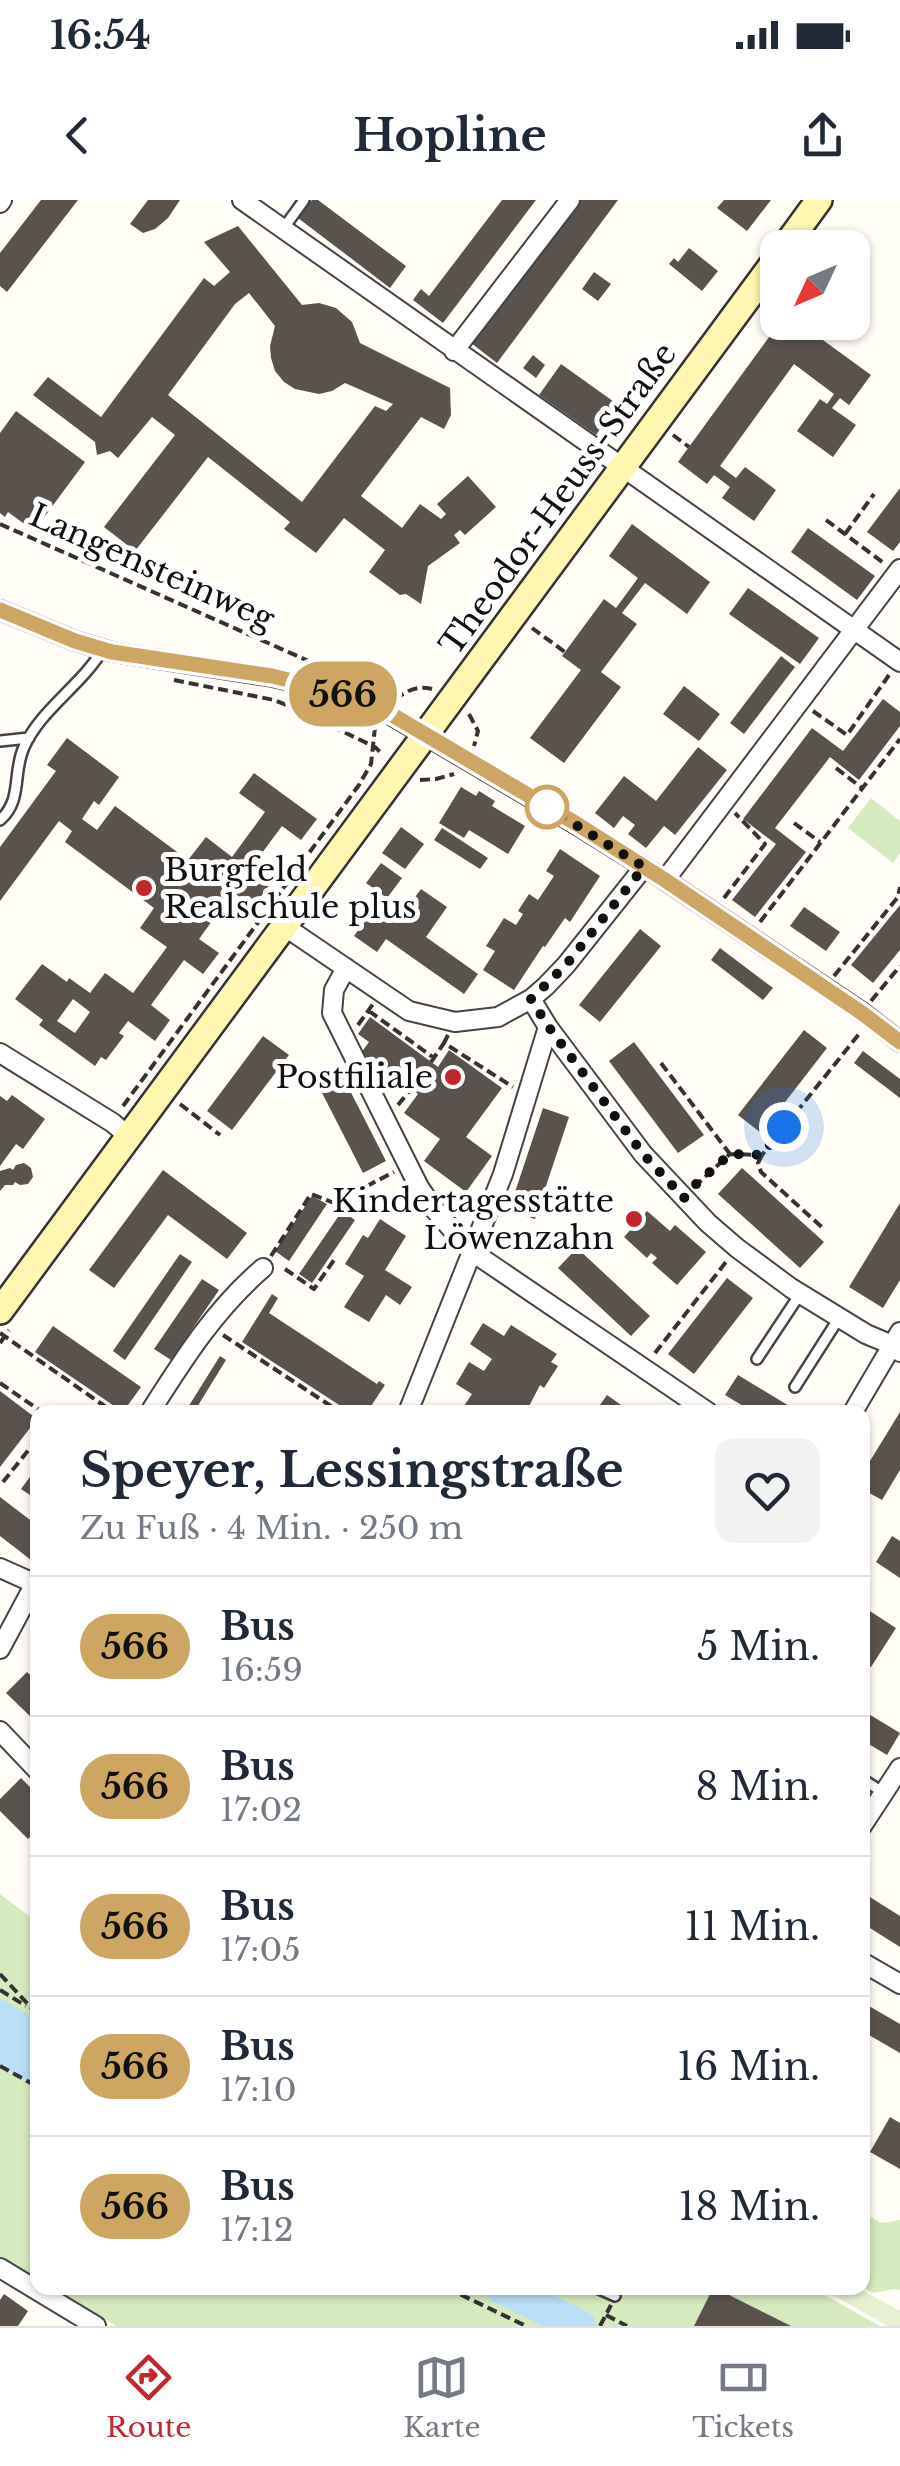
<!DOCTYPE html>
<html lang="de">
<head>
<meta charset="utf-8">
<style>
  body { margin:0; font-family:"Libre Baskerville",serif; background:#f2f2f3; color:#1f2937; height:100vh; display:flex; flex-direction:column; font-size:38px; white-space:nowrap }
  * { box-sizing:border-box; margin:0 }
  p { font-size:32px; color:#747a83 }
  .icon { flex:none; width:55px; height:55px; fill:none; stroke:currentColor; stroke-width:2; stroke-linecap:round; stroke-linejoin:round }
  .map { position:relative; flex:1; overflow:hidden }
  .details { position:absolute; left:30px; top:1205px; width:840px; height:890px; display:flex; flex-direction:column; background:#fff; border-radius:20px; box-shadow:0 2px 8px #0004 }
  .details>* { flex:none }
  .badge { padding:0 20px; border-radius:32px; font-size:35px; line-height:65px }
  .needle { width:65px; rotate:226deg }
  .tools { position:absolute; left:760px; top:30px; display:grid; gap:20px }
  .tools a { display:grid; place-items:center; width:110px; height:110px; border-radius:20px; background:#fff; box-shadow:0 2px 8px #0004; font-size:50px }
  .you { position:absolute; width:50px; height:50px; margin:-25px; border:8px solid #fff; border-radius:50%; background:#1a73e8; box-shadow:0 0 0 15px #1a73e833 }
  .map>.badge { position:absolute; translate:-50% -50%; box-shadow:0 0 0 5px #fff }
  .round { display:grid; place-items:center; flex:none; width:105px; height:105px; border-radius:20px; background:#f2f2f3 }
  .overview { display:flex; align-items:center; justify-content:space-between; height:170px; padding:0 50px }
  h1 { font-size:48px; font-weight:700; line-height:75px }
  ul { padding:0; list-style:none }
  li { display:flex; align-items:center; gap:30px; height:140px; padding:0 50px; border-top:2px solid #e0e1e3 }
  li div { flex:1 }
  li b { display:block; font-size:38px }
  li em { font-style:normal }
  li .badge { min-width:110px; font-weight:700; text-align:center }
  .status { display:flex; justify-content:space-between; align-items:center; height:70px; padding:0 50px; background:#fff; direction:ltr }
  .status svg { height:28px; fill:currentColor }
  header { display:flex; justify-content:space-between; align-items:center; height:130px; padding:0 50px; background:#fff; font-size:45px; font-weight:700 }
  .dock { display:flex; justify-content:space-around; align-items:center; height:140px; border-top:2px solid #e0e1e3; background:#fff; font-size:28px; color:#747a83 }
  .dock a { display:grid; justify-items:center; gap:5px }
  .dock .selected { color:#c4262e }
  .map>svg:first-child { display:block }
  .green { fill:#d5ebbd }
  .pitch { fill:#e6f2cf }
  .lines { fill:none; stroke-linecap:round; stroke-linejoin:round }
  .stream { stroke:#3f96cf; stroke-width:5 }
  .river { stroke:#b9e0f7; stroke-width:32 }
  .building { fill:#5a524d; fill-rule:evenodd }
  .lane-casing { stroke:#444; stroke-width:14 }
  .street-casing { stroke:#444; stroke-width:22 }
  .secondary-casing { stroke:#333; stroke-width:30 }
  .path { stroke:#333; stroke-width:4; stroke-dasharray:10 5; stroke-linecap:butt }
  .lane { stroke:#fff; stroke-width:9 }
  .street { stroke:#fff; stroke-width:18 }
  .secondary { stroke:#fff6b0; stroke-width:25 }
  .line-casing { stroke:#fff; stroke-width:22 }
  .line { stroke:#cfa562; stroke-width:15 }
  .walk { stroke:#111; stroke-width:10; stroke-dasharray:0 18 }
  .stop-dot { fill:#fff; stroke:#cfa562; stroke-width:5 }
  .poi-dot { fill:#c4262e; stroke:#fff; stroke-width:4 }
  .labels { text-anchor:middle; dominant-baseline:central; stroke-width:10; stroke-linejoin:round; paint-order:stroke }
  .street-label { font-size:32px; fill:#111; stroke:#fff }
  .poi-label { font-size:32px; fill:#111; stroke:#fff; text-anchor:end }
</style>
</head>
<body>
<div class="status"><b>16:54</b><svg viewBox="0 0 49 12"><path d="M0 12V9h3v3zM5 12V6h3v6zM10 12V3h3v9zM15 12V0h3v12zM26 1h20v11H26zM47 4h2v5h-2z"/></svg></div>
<header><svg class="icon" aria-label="back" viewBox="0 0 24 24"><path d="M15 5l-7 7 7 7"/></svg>Hopline<svg class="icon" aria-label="share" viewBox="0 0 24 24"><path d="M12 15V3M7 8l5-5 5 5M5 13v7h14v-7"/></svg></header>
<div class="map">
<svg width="900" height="2126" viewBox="0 0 900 2126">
  <rect width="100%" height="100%" fill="#fffdf5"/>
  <path class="green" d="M871,598L900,621V653L893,663L848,628Z
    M0,1694L37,1722V2080L0,2058Z
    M863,2013L882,2023L900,2020V2090L895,2089L872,2093L863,2087Z
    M51,2088H812L880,2126H116Z"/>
  <path class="pitch" d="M820,2088H858L900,2111V2126H888Z"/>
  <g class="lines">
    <path class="stream" d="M545,2109L557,2102"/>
    <path class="river" d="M0,1816L38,1840
      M0,1846L38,1871
      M501,2088L580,2126"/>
  </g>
  <path class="building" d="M41,0H78L7,92L0,86V53Z
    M148,0H180L168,18L155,29L143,33L130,24Z
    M312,0H318L406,66L390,88L298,18Z
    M502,0H536L443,123L413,100L421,89L429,96Z
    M579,0H618L497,163L471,143Z
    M724,0H771L747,31L717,8Z
    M238,26L302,105L319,103L336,108L352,122L360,143L450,188L451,215L444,229L421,217L361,296L402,328L420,304L441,319L446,314L437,304L468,276L496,307L465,335L460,330L454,335L460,343L428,366L421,404L406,394L400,395L369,372L385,350L344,318L316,353L284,329L290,322L208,257L135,351L104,327L175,235L152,217L118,258L110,251L97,255L95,242L33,195L48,177L101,217L204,78L214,86L230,72L204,42ZM249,93L275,126L270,146L271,158L275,171L284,182L295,189L319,194L332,191L345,183L393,204L386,211L375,206L302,302L168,195L235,104Z
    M689,48L718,71L702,91L669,64L674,58L678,62Z
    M594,72L611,84L598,101L582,89Z
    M780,122H825L816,135L871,175L849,205L840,198L832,208L856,225L833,257L797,231L820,199L827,204L834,194L794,164L720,266L736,278L745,267L776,290L754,321L722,298L730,287L714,275L707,284L678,262Z
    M533,155L545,165L536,178L523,168Z
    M561,164L617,204L596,235L539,195Z
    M16,211L85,262L34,331L8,312L5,317L0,313V233Z
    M900,288V342L893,351L867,332Z
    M632,324L710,382L687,414L645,383L622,413L637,424L601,472L621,487L564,563L530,538L581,470L562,456L604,399L616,408L638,378L609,356Z
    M808,328L875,376L857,400L791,352Z
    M748,388L819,438L800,464L729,414Z
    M781,456L795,467L744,534L730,523Z
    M684,486L720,514L699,541L663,514Z
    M883,499L900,512V526L859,580L830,557L775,628L806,652L755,717L732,700L776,644L743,619L812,528L843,551Z
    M67,538L119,577L99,605L94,601L82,619L97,630L115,606L188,660L206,637L232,657L265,612L239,593L254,573L317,619L301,640L282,626L250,669L270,684L253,707L233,692L199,739L219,753L203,774L184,760L151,805L170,820L155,841L128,821L119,833L124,836L106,860L101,857L95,866L39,825L43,820L15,799L42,764L67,782L69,778L90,793L105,773L133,793L167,747L140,728L154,708L65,642L72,631L59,621L0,701V647L56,571L47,565ZM73,799L90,812L75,833L57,821Z
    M698,547L727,570L675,635L664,626L646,648L628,634L635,625L623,616L614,628L595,613L624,576L656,601Z
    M461,587L476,596L479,591L495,601L492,606L525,626L508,654L469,630L464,638L439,623Z
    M401,627L424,644L405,669L382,653Z
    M442,628L488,658L480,669L434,640Z
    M560,649L600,676L570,722L565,718L545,747L543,746L514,790L483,770L495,751L486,746L504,718L516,725L523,714L518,711L529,694L538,700L554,676L546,671Z
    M381,663L402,678L387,698L366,683Z
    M421,689L447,707L426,737L478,774L464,794L386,739L377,752L354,736L377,704L399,719Z
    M900,705V750L873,783L851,765Z
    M804,707L840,732L826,751L790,726Z
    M640,729L661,746L600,822L579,805Z
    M720,748L773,788L763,800L711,760Z
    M370,817L438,867L449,850L502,888L466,937L492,956L466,992L424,961L440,939L404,913L418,894L361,853L369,842L358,834Z
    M804,830L827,848L761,933L738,915Z
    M263,836L289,855L232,930L207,911Z
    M634,842L704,935L678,953L609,861Z
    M863,851L900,879V898L854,863Z
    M341,873L386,961L363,973L318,885Z
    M12,895L45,919L23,949L16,944L0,966V896L7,901Z
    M543,908L569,917L535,1019L509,1010Z
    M24,963L31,968L33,977L28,984L20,985L15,982L13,985H5L0,991V971L10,968L13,970L16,965Z
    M742,968L824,1042L800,1068L718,994Z
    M163,970L247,1033L227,1059L168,1015L114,1088L89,1070Z
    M312,996L327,1004L289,1061L275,1051Z
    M900,1003V1080L883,1108L849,1087Z
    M342,1011L355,1020L312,1083L299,1074Z
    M647,1011L670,1031L675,1025L706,1052L677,1085L652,1063L657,1058L651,1053L647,1058L624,1037Z
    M380,1019L406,1036L385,1070L412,1087L400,1105L386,1095L369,1122L344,1107L364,1076L345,1064L363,1035L368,1038Z
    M577,1048L650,1116L631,1136L558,1068Z
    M180,1054L192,1062L125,1160L113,1151Z
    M727,1078L753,1098L694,1174L668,1154Z
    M202,1079L219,1090L171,1160L154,1149Z
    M272,1094L278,1098L269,1113L377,1184L379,1181L385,1185L367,1212H350L242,1142Z
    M483,1123L504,1136L511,1125L557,1154L551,1162L558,1166L544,1188L540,1185L526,1212H460L472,1194L456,1184L469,1162L484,1171L492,1159L470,1144Z
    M53,1126L141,1187L123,1212L35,1152Z
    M220,1156L226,1160L194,1212H185Z
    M738,1175L776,1198L799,1212H753L725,1195Z
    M0,1191L37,1219L0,1267Z
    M607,1195L631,1212H595Z
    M900,1212V1270L882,1300L862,1289V1274Z
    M38,1266V1291L33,1297L21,1289Z
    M0,1297L38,1326V1351L31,1360L0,1336Z
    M892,1336L900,1341V1378L876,1362Z
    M862,1406L896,1428L871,1467L862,1462Z
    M27,1472L38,1482V1514L33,1519L6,1493Z
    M862,1510L900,1533L887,1555L862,1540Z
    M21,1578L38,1595V1629L28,1639L0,1611V1599Z
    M862,1692L900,1716V1747L862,1723Z
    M862,1802L900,1824V1853L862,1831Z
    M890,1917L900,1923V1969L870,1952Z
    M713,2088H715L791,2126H694Z
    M4,2094L28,2111L18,2126H0V2100Z"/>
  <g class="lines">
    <g class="lane-casing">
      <path id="lane" d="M283,29L304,0
        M0,541L29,538
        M0,620C23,600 12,573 24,547C41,509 82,485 103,449
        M757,1159L800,1094
        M795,1187L839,1118
        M862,1579L884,1593
        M597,2088L615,2096"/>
    </g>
    <g class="street-casing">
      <path id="street" d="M242,0L900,462
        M0,3L2,0
        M454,151L570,0
        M0,410L75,441L112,452L273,477L342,493L384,511L577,625L665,680L863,813L900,842
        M665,680L900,369
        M284,726L409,811L455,822L498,817L531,799L546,786L566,765L644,667
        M346,768L334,790L332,813L419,987L434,1009L471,1051L708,1212
        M531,799L548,827L643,954L708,1023L737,1048L791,1088L866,1134L892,1145L900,1152
        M0,853L113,923L129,937
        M150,1212C183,1160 215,1109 263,1068
        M408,1212L503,974L548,827
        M853,1212L900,1132
        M0,1368L38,1385
        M0,1449L38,1378
        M0,1531L38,1571
        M862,1626L900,1568
        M862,1762L900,1784
        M0,2068L96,2126"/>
    </g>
    <g class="secondary-casing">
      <path id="secondary" d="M784,48L819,0
        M0,1111L778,57"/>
    </g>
    <path class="path" d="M673,235L689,247
      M826,320L885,364
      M0,324L331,471
      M845,334L874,294
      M532,428L565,452
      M174,480L274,500L294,508L375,547L383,555
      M395,499C407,491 417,485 432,489
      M813,511L847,535L889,475
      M469,514L478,531L474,546
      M836,568L862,588
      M420,580L436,579L454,574
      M794,623L820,642
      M724,698L765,644L735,613
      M760,722L900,539
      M834,776L898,697L900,687
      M871,801L900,766
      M369,811L434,858
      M358,825L373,804
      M448,835L444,843L513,887
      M431,862L444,843
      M661,863L730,954
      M180,904L220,935
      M398,905L411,889
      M123,906L359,585L371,564L375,527
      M762,955L758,963L761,972L825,1030
      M694,987L730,954L762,955L859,834
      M271,1056L311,994L334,1003L394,972
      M285,1069L314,1089L336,1057
      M0,1133L113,1212
      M223,1135L340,1212
      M0,1143L9,1130
      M655,1153L726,1062
      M0,1183L42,1212
      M3,1282L38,1238
      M0,1774L38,1815
      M0,1790L26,1806
      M0,1866L38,1887
      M447,2088L526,2126
      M606,2115L627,2126
      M600,2126L611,2105"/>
    <use href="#lane" class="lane"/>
    <use href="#street" class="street"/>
    <use href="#secondary" class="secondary"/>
  </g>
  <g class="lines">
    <g class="line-casing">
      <path id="line" d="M0,410L75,441L112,452L272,476L342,493L384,510L577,624L665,680L862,813L900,842"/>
    </g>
    <use href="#line" class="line"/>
    <path class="walk" d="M547,607L644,667L566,765L531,799L548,826L643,954L684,998L694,986L730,954L762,955L784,927"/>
  </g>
  <circle class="stop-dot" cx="547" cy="607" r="20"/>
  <g class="poi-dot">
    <circle cx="144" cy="688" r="10"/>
    <circle cx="453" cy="877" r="10"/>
    <circle cx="634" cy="1019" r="10"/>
  </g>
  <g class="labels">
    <g class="street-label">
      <text transform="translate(558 299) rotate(-54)">Theodor-Heuss-Straße</text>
      <text transform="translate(152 367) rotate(24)">Langensteinweg</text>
    </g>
    <g class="poi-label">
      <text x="164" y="670" text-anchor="start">Burgfeld<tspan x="164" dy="37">Realschule plus</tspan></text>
      <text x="433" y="877">Postfiliale</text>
      <text x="614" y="1001">Kindertagesstätte<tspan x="614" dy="37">Löwenzahn</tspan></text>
    </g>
  </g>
</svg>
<div class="tools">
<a><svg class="needle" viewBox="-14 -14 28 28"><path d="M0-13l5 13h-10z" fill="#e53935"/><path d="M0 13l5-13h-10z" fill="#747a83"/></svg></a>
</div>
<div class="you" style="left:784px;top:927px"></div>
<b class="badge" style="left:343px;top:494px;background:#cfa562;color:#111">566</b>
<section class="details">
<div class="overview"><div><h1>Speyer, Lessingstraße</h1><p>Zu Fuß · 4 Min. · 250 m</p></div><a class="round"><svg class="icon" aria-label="heart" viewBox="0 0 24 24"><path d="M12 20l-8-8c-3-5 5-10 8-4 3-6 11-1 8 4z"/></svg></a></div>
<ul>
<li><span class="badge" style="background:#cfa562;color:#111">566</span><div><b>Bus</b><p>16:59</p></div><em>5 Min.</em></li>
<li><span class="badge" style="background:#cfa562;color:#111">566</span><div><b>Bus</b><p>17:02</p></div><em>8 Min.</em></li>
<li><span class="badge" style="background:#cfa562;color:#111">566</span><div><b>Bus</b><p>17:05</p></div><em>11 Min.</em></li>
<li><span class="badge" style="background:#cfa562;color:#111">566</span><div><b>Bus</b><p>17:10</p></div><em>16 Min.</em></li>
<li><span class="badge" style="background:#cfa562;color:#111">566</span><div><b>Bus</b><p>17:12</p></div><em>18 Min.</em></li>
</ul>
</section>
</div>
<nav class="dock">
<a class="selected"><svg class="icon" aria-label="directions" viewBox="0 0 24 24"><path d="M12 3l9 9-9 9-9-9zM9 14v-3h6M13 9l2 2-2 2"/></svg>Route</a>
<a><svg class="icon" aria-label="map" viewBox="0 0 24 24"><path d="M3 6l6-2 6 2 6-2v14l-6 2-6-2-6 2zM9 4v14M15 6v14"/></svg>Karte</a>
<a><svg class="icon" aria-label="tickets" viewBox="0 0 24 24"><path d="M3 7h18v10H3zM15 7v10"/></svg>Tickets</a>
</nav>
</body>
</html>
